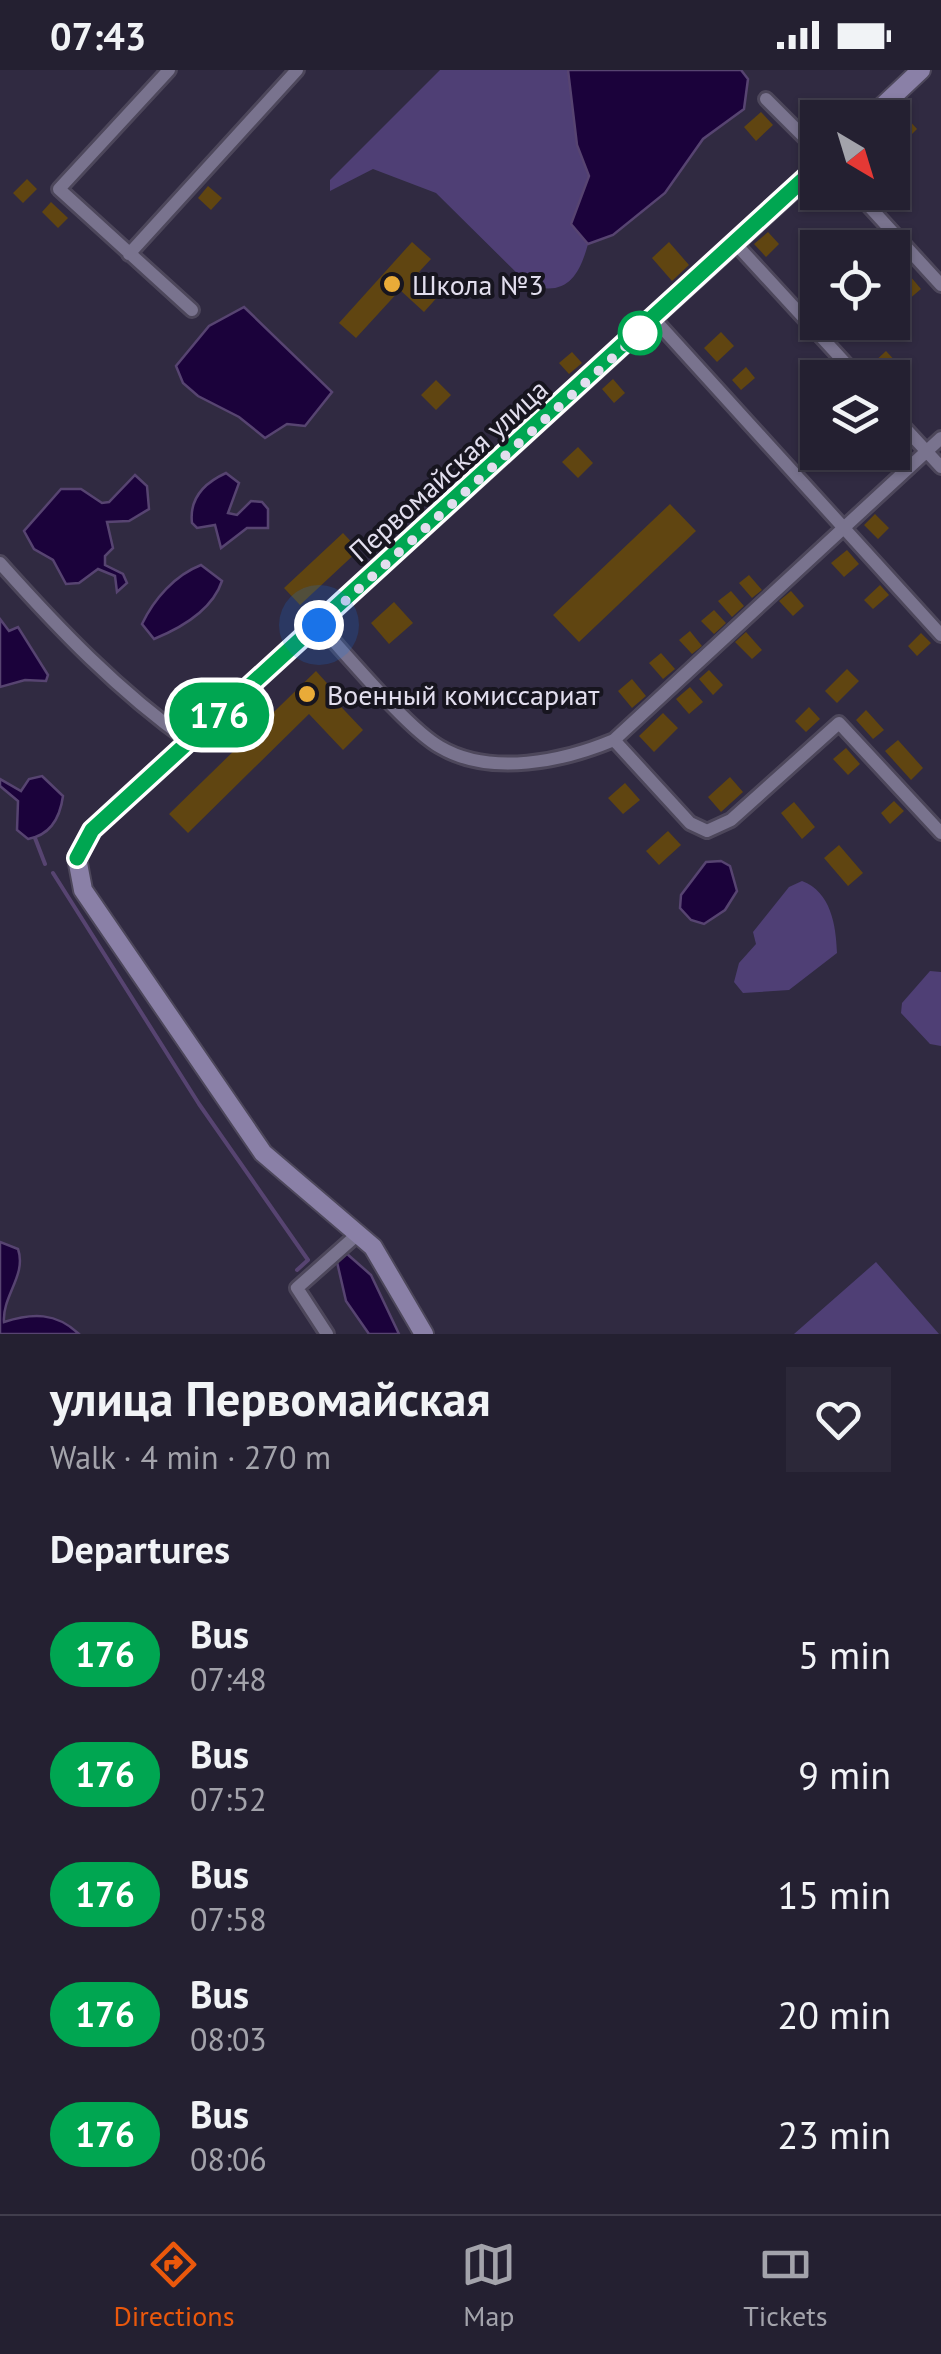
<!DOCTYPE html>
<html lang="en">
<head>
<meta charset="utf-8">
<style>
  body { margin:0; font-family:"PT Sans",sans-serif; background:#2c2839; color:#f1f3f6; height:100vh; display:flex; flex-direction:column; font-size:38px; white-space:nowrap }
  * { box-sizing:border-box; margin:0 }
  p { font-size:32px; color:#a3a3ab }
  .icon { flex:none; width:55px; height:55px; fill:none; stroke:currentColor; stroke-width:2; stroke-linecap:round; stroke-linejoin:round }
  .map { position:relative; height:1264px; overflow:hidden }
  .sheet { display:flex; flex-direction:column; background:#242031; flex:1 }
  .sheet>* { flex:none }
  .badge { padding:0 20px; border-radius:32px; font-size:35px; line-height:65px }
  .needle { width:65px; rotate:142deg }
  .tools { position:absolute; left:800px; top:30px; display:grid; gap:20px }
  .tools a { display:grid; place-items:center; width:110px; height:110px; border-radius:0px; background:#242031; box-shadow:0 2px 8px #0004,0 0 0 2px #413e4d; font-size:50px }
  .you { position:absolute; width:50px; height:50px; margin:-25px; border:8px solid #fff; border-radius:50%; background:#1a73e8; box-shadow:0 0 0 15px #1a73e833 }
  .map>.badge { position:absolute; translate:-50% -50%; box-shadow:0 0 0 5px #fff }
  h2 { padding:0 50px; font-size:38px; line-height:90px }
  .round { display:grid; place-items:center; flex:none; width:105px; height:105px; border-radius:0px; background:#2c2839 }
  .summary { display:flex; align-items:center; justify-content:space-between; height:170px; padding:0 50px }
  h1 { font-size:48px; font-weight:800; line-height:75px }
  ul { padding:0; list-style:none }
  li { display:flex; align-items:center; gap:30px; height:120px; padding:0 50px }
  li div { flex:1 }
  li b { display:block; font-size:38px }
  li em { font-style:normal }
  li .badge { min-width:110px; font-weight:700; text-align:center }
  .status { display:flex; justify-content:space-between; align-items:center; height:70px; padding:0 50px; background:#242031; direction:ltr }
  .status svg { height:28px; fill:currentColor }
  .dock { display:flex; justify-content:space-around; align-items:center; height:140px; border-top:2px solid #413e4d; background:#242031; font-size:28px; color:#a3a3ab }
  .dock a { display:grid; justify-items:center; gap:5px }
  .dock .active { color:#ea580c }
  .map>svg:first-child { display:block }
  .green { fill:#4f3f75 }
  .water { fill:#1b023b; stroke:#574471; stroke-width:2.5 }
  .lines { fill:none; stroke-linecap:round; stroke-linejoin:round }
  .stream { stroke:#574471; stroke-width:4 }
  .building { fill:#604511 }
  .street-casing { stroke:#4d475b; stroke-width:18 }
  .secondary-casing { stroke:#4d475b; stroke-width:22 }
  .street { stroke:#79738e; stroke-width:12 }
  .secondary { stroke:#8a80a7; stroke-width:18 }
  .line-casing { stroke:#fff; stroke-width:22 }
  .line { stroke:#00a651; stroke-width:15 }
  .walk { stroke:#e2deee; stroke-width:10; stroke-dasharray:0 18 }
  .poi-dot { fill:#e9ab38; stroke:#17151f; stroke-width:4 }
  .stop-dot { fill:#fff; stroke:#00a651; stroke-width:5 }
  .labels { text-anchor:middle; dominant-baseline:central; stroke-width:8; stroke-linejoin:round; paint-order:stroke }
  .poi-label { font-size:28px; fill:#e2deee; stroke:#17151f; text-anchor:start }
  .street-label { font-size:28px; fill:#e2deee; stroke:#17151f }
</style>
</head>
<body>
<div class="status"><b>07:43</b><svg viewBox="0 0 49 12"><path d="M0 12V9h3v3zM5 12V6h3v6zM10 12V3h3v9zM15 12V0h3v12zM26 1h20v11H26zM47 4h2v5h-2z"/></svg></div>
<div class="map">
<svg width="941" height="1264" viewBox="0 0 941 1264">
  <rect width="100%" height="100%" fill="#302a41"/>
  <path class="green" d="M440,0H568L577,75L589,106L571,153L588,174C579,207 566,227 529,215L436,123L373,99L330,121V110Z
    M802,811C831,822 836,855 837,883L789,920L743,923L734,912L739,893L756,874L753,862L789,817Z
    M930,901L941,902V976L930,974L901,943L902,933Z
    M876,1192L939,1264H794Z"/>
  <path class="water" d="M568,0H741L748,9L744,39L703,69L665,123L613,165L588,174L571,154L589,106L577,75Z
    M244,237L332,322L305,356L287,354L265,368L239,347L198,326L183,313L176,296L209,256Z
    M226,403L239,413L228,443L237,445L251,431L262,432L268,439V458H247L221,478L215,455L197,458L192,453C189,428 204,413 226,403Z
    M135,405L147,416L149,439L129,451L107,452L113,478L105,486V495L123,504L127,513L117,522L115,506L98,499L79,513L66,514L53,490L34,479L24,461L61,419H81L102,433L109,432Z
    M201,495L222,511C212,541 181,558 154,569L142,554C154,529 175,505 201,495Z
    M0,549L9,561L18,557L48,605L46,611L25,610L0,617Z
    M42,706L63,726C60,748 51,765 28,769L17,760L18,731L0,716V709L21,721L29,709Z
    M721,791L730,796L737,821L725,840L704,854L691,850L680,838L681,825L706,792Z
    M0,1172L18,1179C27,1205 2,1226 4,1252C32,1243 56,1242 79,1264H0Z
    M346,1183L371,1205L399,1264H369L346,1231L337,1192Z"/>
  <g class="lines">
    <path class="stream" d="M35,768L45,794
      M53,803L199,1034L308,1190L297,1200"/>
  </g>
  <path class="building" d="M899,39L917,59L909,67L892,49Z
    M761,42L773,55L756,71L744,57Z
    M27,109L37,119L23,133L13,123Z
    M208,116L222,128L211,140L198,128Z
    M51,132L68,148L58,158L42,142Z
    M768,162L779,174L766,187L754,174Z
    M412,172L431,189L419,202L441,223L424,242L400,220L356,268L339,253Z
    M669,172L689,195L672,211L652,188Z
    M910,206L921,219L908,230L897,218Z
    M721,262L734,276L717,292L704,278Z
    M886,281L900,296L884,308L872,294Z
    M572,282L582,293L569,304L559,293Z
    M746,297L755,308L741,320L732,310Z
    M613,309L625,323L614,333L602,319Z
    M436,310L451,325L436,340L421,325Z
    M578,377L593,393L578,408L562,392Z
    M670,434L696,461L579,572L553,545Z
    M875,444L889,458L878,469L864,455Z
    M343,463L359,480L300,535L284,518Z
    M847,480L859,494L844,507L831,493Z
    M749,505L762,520L752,528L739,513Z
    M880,515L889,525L873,539L864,530Z
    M731,521L744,536L732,547L718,531Z
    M791,521L804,536L793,546L779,531Z
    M394,532L413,553L389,574L371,553Z
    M714,540L726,553L714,564L701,551Z
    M690,561L702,576L692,584L679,570Z
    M746,562L762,580L752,589L735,572Z
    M921,563L931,573L917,586L908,576Z
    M661,583L675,599L663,609L649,593Z
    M847,599L859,611L837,633L825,621Z
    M709,600L723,615L713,625L699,609Z
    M316,601L334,621L329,624L363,660L343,680L309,644L188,763L169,744Z
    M632,609L646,626L632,638L618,621Z
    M690,617L703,632L689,644L676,629Z
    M809,637L820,649L806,662L795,651Z
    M866,640L884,660L873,669L856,650Z
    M663,643L678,658L654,682L639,666Z
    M898,670L923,698L911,710L885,681Z
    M846,678L860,694L848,705L833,689Z
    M730,707L743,722L721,742L708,727Z
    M625,713L640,730L623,744L608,728Z
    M894,731L904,741L890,754L881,743Z
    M794,732L815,757L802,769L781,743Z
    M668,761L681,775L659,795L646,781Z
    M839,775L863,803L848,816L824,788Z"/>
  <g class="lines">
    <g class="street-casing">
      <path id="street" d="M169,0L59,119L192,240
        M766,29L818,81
        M856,122L941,215
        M734,172L859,308
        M129,184L297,0
        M655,250L941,565
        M892,344L941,397
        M0,493C59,559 117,620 190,672
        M319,555C347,585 408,659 440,677C491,707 564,691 614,670L941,368
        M614,670L690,753L707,761L731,750L839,653L941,763
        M327,1264L297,1218L359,1163"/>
    </g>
    <g class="secondary-casing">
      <path id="secondary" d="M870,48L921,0
        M424,1264L373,1177L263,1083L83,820L77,788L92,760L818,97"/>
    </g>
    <use href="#street" class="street"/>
    <use href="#secondary" class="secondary"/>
  </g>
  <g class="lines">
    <g class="line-casing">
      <path id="line" d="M77,788L92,760L818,96"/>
    </g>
    <use href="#line" class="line"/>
    <path class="walk" d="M319,555L640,263"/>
  </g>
  <g class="poi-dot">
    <circle cx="392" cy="214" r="10"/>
    <circle cx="307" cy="624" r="10"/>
  </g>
  <circle class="stop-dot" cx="640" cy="263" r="20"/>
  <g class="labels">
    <g class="poi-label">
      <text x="412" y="214">Школа №3</text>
      <text x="327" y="624">Военный комиссариат</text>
    </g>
    <g class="street-label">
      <text transform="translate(448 400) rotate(-42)">Первомайская улица</text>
    </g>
  </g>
</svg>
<div class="tools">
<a><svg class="needle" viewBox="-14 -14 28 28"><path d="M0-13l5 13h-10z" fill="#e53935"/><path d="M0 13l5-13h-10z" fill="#a3a3ab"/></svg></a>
<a><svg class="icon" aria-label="locate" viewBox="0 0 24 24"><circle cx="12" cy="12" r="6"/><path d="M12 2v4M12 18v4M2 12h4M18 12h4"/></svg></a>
<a><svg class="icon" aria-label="layers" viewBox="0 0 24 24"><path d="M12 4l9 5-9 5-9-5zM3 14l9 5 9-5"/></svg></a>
</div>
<div class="you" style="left:319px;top:555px"></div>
<b class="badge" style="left:219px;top:645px;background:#00a651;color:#fff">176</b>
</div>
<section class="sheet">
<div class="summary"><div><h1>улица Первомайская</h1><p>Walk · 4 min · 270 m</p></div><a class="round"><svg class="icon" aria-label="heart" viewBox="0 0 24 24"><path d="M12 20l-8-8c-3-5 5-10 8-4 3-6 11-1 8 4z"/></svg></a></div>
<h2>Departures</h2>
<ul>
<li><span class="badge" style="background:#00a651;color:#fff">176</span><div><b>Bus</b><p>07:48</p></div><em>5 min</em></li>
<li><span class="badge" style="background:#00a651;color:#fff">176</span><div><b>Bus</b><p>07:52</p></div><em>9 min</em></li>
<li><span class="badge" style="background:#00a651;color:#fff">176</span><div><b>Bus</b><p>07:58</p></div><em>15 min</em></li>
<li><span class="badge" style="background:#00a651;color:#fff">176</span><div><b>Bus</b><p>08:03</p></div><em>20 min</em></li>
<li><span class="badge" style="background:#00a651;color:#fff">176</span><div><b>Bus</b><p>08:06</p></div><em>23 min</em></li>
</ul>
</section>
<nav class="dock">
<a class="active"><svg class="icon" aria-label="directions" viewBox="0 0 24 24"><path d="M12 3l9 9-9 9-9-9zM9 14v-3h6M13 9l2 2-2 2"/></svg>Directions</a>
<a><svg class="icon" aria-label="map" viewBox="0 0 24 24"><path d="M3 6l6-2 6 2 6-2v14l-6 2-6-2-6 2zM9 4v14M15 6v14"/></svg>Map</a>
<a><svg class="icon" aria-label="tickets" viewBox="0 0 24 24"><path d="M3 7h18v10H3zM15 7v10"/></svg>Tickets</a>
</nav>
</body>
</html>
